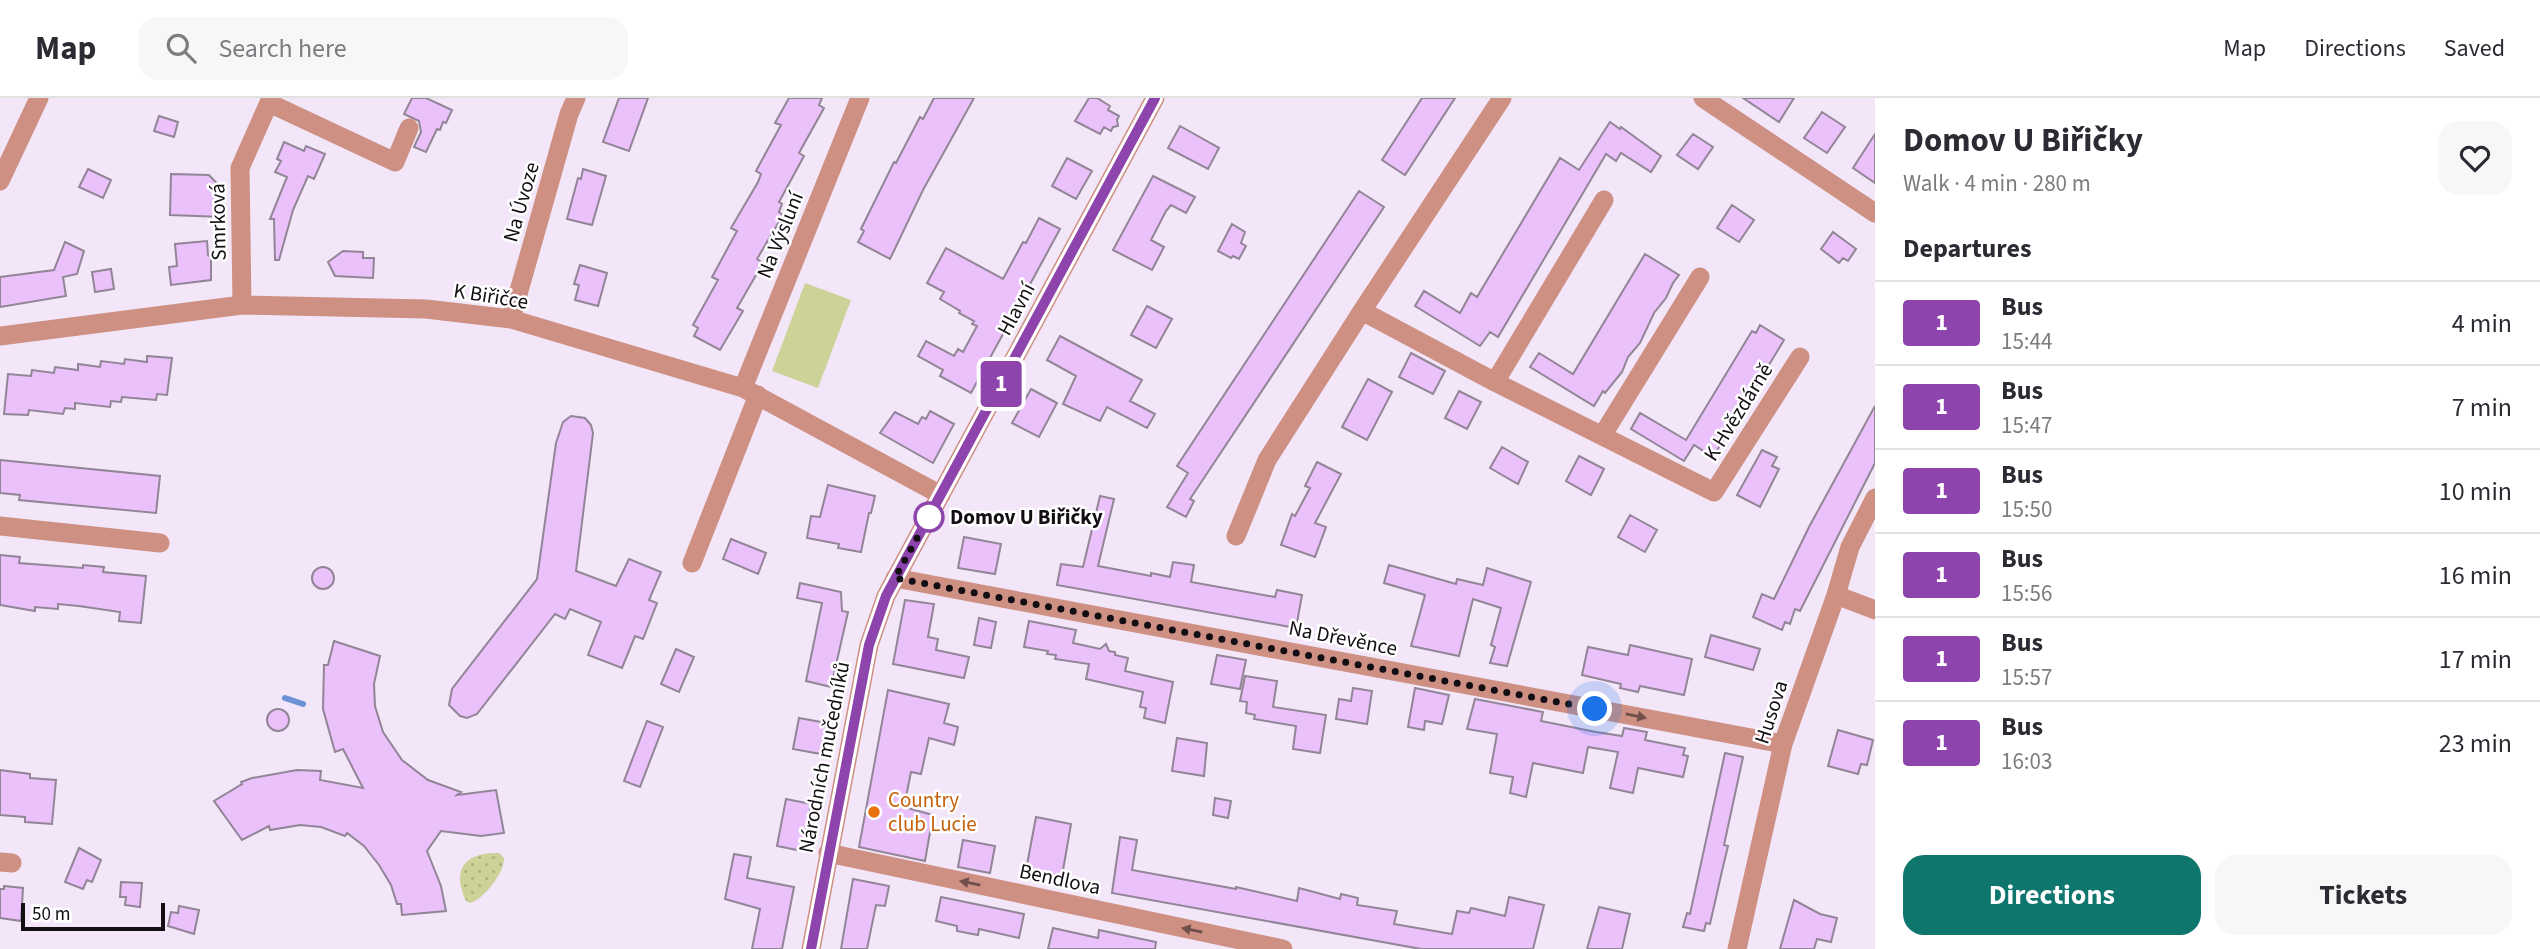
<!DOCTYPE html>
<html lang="en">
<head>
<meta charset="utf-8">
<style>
  body { margin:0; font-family:"Source Sans 3",sans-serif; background:#f7f7f7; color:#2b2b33; height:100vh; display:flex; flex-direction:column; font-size:26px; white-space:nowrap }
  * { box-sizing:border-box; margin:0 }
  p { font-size:23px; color:#7c7c81 }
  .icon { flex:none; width:38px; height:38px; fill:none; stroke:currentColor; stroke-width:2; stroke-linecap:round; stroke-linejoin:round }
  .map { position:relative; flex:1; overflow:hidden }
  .drawer { display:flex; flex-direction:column; background:#fff; width:665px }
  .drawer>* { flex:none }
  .badge { padding:0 14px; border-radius:5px; font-size:24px; line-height:46px }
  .scale { position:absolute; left:21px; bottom:18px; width:144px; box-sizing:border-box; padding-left:7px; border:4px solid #130e14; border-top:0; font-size:19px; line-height:24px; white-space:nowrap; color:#130e14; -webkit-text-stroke:5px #fff; paint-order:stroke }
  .you { position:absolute; width:35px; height:35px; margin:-18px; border:5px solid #fff; border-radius:50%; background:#1a73e8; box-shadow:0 0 0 10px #1a73e833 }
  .map>.badge { position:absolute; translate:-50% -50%; box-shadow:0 0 0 4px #fff }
  h2 { padding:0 28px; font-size:26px; line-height:63px }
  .round { display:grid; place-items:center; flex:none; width:74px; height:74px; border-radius:21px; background:#f7f7f7 }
  .head { display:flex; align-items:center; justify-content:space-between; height:119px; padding:0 28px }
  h1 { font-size:33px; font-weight:700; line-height:52px }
  .cta { display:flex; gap:14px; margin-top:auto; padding:14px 28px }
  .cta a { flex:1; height:80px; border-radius:21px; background:#0f766e; color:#fff; font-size:28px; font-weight:700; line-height:80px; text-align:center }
  .cta a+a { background:#f7f7f7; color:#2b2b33 }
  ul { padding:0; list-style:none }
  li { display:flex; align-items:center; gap:21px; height:84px; padding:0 28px; border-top:2px solid #e1e1e2 }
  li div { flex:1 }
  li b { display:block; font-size:26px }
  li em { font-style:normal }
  li .badge { min-width:77px; font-weight:700; text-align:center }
  header { display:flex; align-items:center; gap:42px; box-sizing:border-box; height:98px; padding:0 35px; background:#fff; border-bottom:2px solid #e1e1e2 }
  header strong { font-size:33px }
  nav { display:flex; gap:38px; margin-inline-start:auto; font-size:24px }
  .search { width:490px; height:63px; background:#f7f7f7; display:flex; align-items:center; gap:18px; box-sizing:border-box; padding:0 24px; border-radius:21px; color:#7c7c81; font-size:26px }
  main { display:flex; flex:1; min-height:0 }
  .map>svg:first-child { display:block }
  .grass { fill:url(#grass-dots) }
  .pitch { fill:#ccd298 }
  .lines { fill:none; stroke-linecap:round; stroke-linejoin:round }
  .stream { stroke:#6b91d7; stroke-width:6 }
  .building { fill:#ebc1fb; stroke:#918596; stroke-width:2 }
  .street { stroke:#cd9082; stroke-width:19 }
  .oneway { fill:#704f4b }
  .line-casing { stroke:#fff; stroke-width:16 }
  .line { stroke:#8e44ad; stroke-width:10 }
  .walk { stroke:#130e14; stroke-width:7; stroke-dasharray:0 12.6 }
  .stop-dot { fill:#fff; stroke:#8e44ad; stroke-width:3.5 }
  .food-dot { fill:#e8710a; stroke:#fff; stroke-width:2.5 }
  .labels { text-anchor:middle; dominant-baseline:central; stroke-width:5; stroke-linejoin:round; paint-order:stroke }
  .street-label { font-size:21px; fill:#130e14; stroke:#fff }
  .stop-label { font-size:21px; font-weight:bold; fill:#130e14; stroke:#fff; text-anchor:start }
  .food-label { font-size:21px; fill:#c56008; stroke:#fff; text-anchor:start }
</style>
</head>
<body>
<header>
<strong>Map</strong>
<div class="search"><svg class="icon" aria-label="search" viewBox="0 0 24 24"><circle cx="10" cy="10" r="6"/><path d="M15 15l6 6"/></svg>Search here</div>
<nav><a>Map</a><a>Directions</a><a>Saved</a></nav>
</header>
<main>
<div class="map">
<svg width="1875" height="851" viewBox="0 0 1875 851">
  <defs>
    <pattern id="grass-dots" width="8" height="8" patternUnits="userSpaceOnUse" patternTransform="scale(1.75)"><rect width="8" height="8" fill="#ccd298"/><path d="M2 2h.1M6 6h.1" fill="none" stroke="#aeb382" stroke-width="1.8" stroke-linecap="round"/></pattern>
  </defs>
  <rect width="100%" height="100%" fill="#f3e6f9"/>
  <path class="grass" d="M499,755L504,760C505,774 483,802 470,805L466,803C451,771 465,754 499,755Z"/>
  <path class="pitch" d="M805,185L851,202L818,290L772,273Z"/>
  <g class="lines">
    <path class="stream" d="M285,600L303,606"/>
  </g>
  <path class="building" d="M412,0H426L452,12L446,25L443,24L440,32L437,31L426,54L414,49L421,34L419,23L404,16Z
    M619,0H648L629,53L603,44Z
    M789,0H822L819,7L824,10L799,55L804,58L779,104L782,106L779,114L783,117L757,161L763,165L737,210L743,213L720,252L694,238L698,230L693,227L718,182L712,179L737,133L731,130L758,84L761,76L756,73L781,27L775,25Z
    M934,0H974L923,92L890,161L858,144L864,133L861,131L894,64L896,65L920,19L923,21Z
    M1089,0H1097L1110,8L1108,12L1119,18L1117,22L1118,28L1113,29L1111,33L1104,29L1100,36L1075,23Z
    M1422,0H1455L1405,77L1382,62Z
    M1743,0H1794L1779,24Z
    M1822,14L1845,29L1827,55L1804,40Z
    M159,18L178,24L174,39L154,33Z
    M1610,24L1620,31L1621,29L1661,58L1651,74L1621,55L1616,63L1606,56L1498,239L1490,234L1480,248L1415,208L1424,193L1460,215L1471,195L1477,199L1560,60L1579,72Z
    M1180,28L1219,50L1208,71L1168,50Z
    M1693,36L1713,49L1698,71L1677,57Z
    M1875,36V85L1853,70Z
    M284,44L304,53L306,48L325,56L314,81L308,78L293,112L279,162H275L274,121H270L287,79L275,74L281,63L277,61Z
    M1067,60L1092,73L1076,101L1052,88Z
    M88,71L111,82L103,100L79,89Z
    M583,71L606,78L592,127L567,121L578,80L581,81Z
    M171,76L209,77L223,92L222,119L170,117Z
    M1153,78L1195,99L1186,115L1171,107L1166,113L1151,142L1164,149L1152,172L1113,152Z
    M1359,93L1384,109L1190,401L1194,403L1186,419L1167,409L1188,375L1177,368Z
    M1732,107L1754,122L1739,144L1717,130Z
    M1039,120L1060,131L971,295L940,278L943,272L918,258L926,243L954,258L958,251L963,254L977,228L972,226L974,223L959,215L960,213L940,201L944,194L927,185L946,150L1003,181L1023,144L1026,145Z
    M1232,126L1245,134L1241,145L1246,148L1239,161L1233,158L1231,160L1218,153Z
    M1833,134L1856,151L1848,163L1843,160L1839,165L1821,151Z
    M207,143L208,157L211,159V182L171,187L169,169L177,168L175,146Z
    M65,144L84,153L77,176L63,179L66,198L0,209V179L54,172Z
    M343,153L363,154V160H374L373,180L335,178L328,164Z
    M1645,156L1679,177L1673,185L1666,200L1654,215L1640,245L1628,259L1622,274L1605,295L1603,293L1594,308L1530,269L1539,255L1573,276Z
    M580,167L607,175L598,208L575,202L579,187L574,186Z
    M111,171L114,191L95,194L92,174Z
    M1147,208L1172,221L1156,250L1131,237Z
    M1760,227L1784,242L1713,359L1694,347L1684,363L1631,331L1640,315L1686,342L1752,233L1756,235Z
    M1060,238L1142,282L1130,303L1155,316L1147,330L1107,309L1100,323L1063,306L1076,278L1047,262Z
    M1411,255L1445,273L1433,296L1399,279Z
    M147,258L172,260L167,297L157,296L156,302L122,299L121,304L111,303L110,309L75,305V311L65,310L63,316L29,312L28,317L4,316L8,276L31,278L32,272L54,275L55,269L78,272V266L100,269L101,263L124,266L125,261L147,264Z
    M1368,281L1392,294L1367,342L1342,329Z
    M1031,291L1057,305L1039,339L1012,325Z
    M1459,293L1481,304L1467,331L1445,320Z
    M1875,308V365L1800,513L1795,511L1790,526L1785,524L1782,532L1753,519L1762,496L1774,501L1809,429Z
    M930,313L954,326L933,365L880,335L895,314L918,326L922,319L926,321Z
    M571,318L585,320L591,327L593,335L576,473L616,488L629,461L661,474L649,502L657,505L643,541L635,538L622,570L588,557L601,524L570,511L565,521L555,516L477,616L467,620L460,618L449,607L452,591L537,481L556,345L563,324Z
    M1502,349L1528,364L1518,386L1490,370Z
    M1762,352L1777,359L1772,368L1779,371L1760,409L1737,397Z
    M1579,358L1604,371L1591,397L1566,383Z
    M0,362L160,378L156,415L19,402L20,397L0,395Z
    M1317,364L1341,376L1315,425L1326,429L1315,459L1281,447L1292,416L1295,418L1310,390L1305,388Z
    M828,387L875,398L871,415H869L861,454L838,450L839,446L807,440L811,418L820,419Z
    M1100,398L1114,401L1098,468L1151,478V475L1170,479L1173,464L1194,467L1191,484L1275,499L1277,492L1302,497L1296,530L1057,487L1061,466L1083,469Z
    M1630,417L1657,432L1645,454L1618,439Z
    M964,439L1001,446L995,476L958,470Z
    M731,441L766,455L758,476L723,461Z
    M0,457L20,459L19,465L83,470V467L104,469L103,474L146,478L141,525L119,523L120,514L79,508L58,506V511L35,509V513L0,507Z
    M1389,467L1456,486L1457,481L1483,487L1487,470L1531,484L1507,568L1490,565L1495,549L1491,547L1501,510L1473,501L1459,558L1411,548L1425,497L1384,485Z
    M312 480a11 11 0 1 1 22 0a11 11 0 1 1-22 0Z
    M800,485L841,494L842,513L848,514L831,589L806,583L822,505L797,500Z
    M905,502L934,506L928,539L938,541L936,552L969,559L964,580L893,566Z
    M979,520L996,524L991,550L974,547Z
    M1029,523L1076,532L1073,545L1100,551L1106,546L1109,553L1115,554V557L1128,560L1125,573L1173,584L1165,625L1144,620L1146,610L1140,609L1143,594L1086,581L1089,566L1055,561L1056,557L1047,556L1048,553L1024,549Z
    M1711,537L1760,551L1753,572L1705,559Z
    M334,543L380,558L374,586L375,608L383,634L402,662L428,682L461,694L457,697L496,692L504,735L481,738L441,733L427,753L441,788L446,813L402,817L401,806H397L391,787L379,767L364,748L347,735L345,738L321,729L300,727L270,732L269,728L242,742L214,703L242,686L241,684L252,680L297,672L321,673L320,682L363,690L343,651L335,654L323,611L324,567H328Z
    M1630,547L1692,561L1684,597L1640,588L1638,594L1620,590L1621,586L1582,577L1588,549L1628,557Z
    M676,551L694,559L679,594L661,586Z
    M1217,557L1246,562L1240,591L1211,586Z
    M1245,578L1277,583L1273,609L1326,617L1320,655L1293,651L1296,628L1254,621L1255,617L1246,615L1247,604L1240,603Z
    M1353,590L1372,593L1367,626L1336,621L1339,601L1351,603Z
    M1415,590L1449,597L1442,626L1425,623L1424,632L1408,629Z
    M888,592L949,606L944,625L958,629L954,647L929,640L921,676L911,674L904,709L933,717L925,763L859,749Z
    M1475,601L1543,614L1541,623L1596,634L1622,638L1624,630L1647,634L1645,642L1685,650L1683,657L1688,658L1683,679L1638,670L1633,695L1610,690L1618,654L1588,649L1583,675L1533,665L1526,699L1510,695L1513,679L1490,675L1497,636L1467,631Z
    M267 622a11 11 0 1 1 22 0a11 11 0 1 1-22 0Z
    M799,620L827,625L821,656L793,651Z
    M647,623L663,629L640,689L624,683Z
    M1838,632L1873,642L1867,667L1861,666L1858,676L1828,668Z
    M1177,640L1207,645L1204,678L1172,673Z
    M1725,655L1743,659L1724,747L1728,748L1722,773L1710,826L1706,825L1704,833L1683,829L1687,815L1690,816Z
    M0,672L30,676V680L56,682L52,726L25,724V719L0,717Z
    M1215,700L1231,703L1228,720L1213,717Z
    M786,701L811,706L802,753L777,748Z
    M1036,719L1071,726L1062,778L1026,772Z
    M1120,739L1137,742L1132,772L1236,791V789L1297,803L1299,790L1340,801L1341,796L1358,800L1357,807L1397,813L1394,826L1452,836L1457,813L1469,815L1471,810L1505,818L1509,799L1544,807L1533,851H1421L1112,795Z
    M963,742L995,748L990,775L958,769Z
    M79,750L101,762L92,784L87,782L83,791L65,784Z
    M734,756L751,759L747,780L794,789L782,851H752L760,811L725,801Z
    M853,781L889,788L885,808L876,807L867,851H841Z
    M121,784L142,785L140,809L125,807L126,799H120Z
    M4,788L23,790L21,823L0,820V791H4Z
    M941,799L1024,816L1019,840L979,831L978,837L957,833V828L936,823Z
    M1794,802L1820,816L1837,820L1831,844L1817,841L1814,851H1780Z
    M179,808L199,812L194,836L168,828L171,814L178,815Z
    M1599,809L1630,816L1622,851H1587Z
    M1053,830L1098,840L1099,832L1156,844L1155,851H1048Z"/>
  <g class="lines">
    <path class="street" d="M1703,0L1875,115
      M269,5L395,64L409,30
      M0,83L39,0
      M242,207L240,70L271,0
      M1362,213L1495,284L1714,394L1800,259
      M511,221L569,16L576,0
      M0,238L242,207L426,211L511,221L743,290L941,397
      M1495,284L1604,102
      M743,290L860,0
      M1602,338L1700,179
      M0,428L160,445
      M1236,438L1267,362L1362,213L1502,0
      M692,465L758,297
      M895,480L1783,646
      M1836,497L1875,512
      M828,755L1283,851
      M0,764L12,765
      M811,851L869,547L886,498L1155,0
      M1737,851L1783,646L1836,497L1850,449L1875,400"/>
  </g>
  <defs><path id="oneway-solid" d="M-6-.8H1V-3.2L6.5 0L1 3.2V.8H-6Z" transform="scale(1.75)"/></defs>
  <g class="oneway">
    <use href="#oneway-solid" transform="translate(1636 618) rotate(11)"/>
    <use href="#oneway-solid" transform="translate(970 785) rotate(-168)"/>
    <use href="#oneway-solid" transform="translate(1192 832) rotate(-168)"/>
  </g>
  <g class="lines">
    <g class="line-casing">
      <path id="line" d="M811,851L869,547L886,498L1155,0"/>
    </g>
    <use href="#line" class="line"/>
    <path class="walk" d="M929,419L932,413L895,480L1595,611"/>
  </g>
  <circle class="stop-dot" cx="929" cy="419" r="14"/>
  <circle class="food-dot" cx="874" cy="714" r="7"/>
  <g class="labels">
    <g class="street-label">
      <text transform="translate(521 104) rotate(-74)">Na Úvoze</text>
      <text transform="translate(218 124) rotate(-91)">Smrková</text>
      <text transform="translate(780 137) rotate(-68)">Na Výsluní</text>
      <text transform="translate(491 198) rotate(9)">K Biřičce</text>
      <text transform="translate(1016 211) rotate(-62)">Hlavní</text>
      <text transform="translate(1738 314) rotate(-58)">K Hvězdárně</text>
      <text transform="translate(1343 540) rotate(11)">Na Dřevěnce</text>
      <text transform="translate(1771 614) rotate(-72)">Husova</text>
      <text transform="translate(824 659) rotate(-79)">Národních mučedníků</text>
      <text transform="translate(1060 781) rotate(12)">Bendlova</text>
    </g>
    <g class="stop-label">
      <text x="950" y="419">Domov U Biřičky</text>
    </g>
    <g class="food-label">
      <text x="888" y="702">Country<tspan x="888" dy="24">club Lucie</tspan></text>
    </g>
  </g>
</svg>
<div class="scale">50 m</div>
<div class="you" style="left:1595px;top:611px"></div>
<b class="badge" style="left:1001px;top:286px;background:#8e44ad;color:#fff">1</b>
</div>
<section class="drawer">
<div class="head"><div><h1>Domov U Biřičky</h1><p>Walk · 4 min · 280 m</p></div><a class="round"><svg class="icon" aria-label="heart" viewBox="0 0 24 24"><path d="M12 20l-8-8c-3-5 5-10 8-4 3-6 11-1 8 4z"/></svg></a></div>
<h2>Departures</h2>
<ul>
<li><span class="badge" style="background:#8e44ad;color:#fff">1</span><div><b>Bus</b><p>15:44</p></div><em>4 min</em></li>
<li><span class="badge" style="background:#8e44ad;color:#fff">1</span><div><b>Bus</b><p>15:47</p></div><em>7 min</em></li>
<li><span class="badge" style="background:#8e44ad;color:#fff">1</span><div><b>Bus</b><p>15:50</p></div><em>10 min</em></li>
<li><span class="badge" style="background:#8e44ad;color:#fff">1</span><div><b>Bus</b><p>15:56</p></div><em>16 min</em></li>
<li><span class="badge" style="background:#8e44ad;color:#fff">1</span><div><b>Bus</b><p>15:57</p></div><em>17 min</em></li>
<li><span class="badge" style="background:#8e44ad;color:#fff">1</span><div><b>Bus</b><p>16:03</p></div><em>23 min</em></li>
</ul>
<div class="cta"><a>Directions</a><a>Tickets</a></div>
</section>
</main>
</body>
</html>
